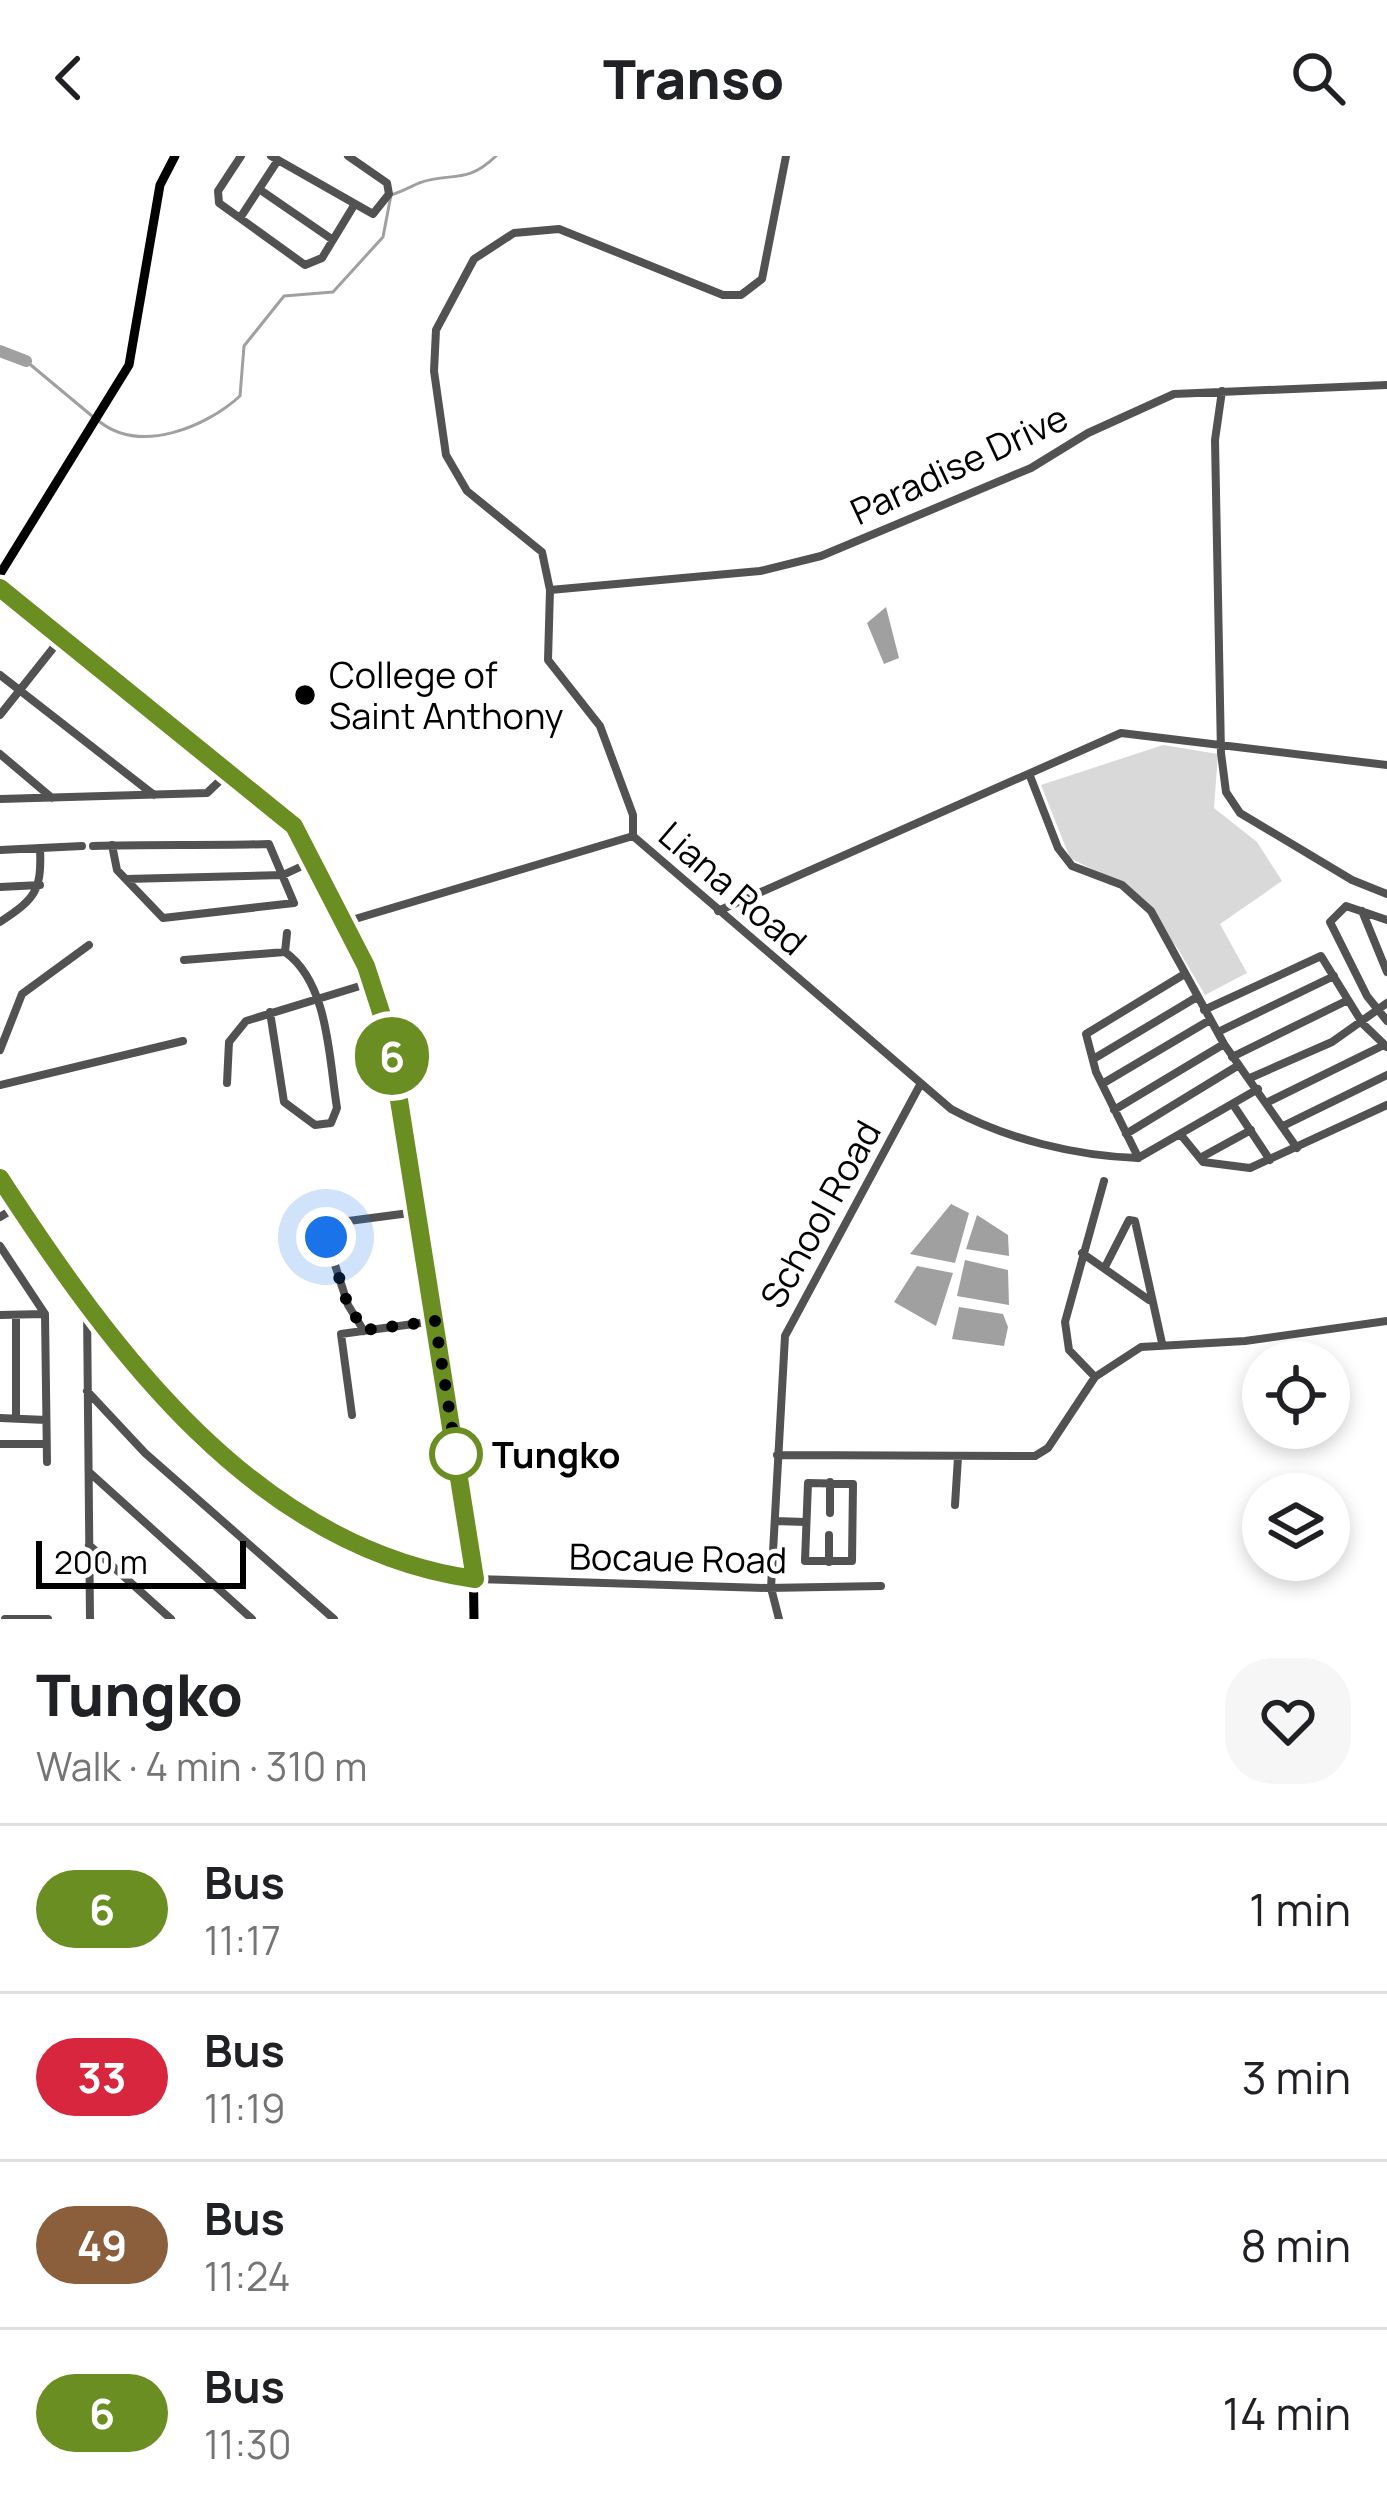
<!DOCTYPE html>
<html lang="en">
<head>
<meta charset="utf-8">
<style>
  body { margin:0; font-family:Manrope,sans-serif; background:#f6f6f6; color:#202124; height:100vh; display:flex; flex-direction:column; font-size:45px; white-space:nowrap }
  * { box-sizing:border-box; margin:0 }
  p { font-size:39px; color:#757577 }
  .icon { flex:none; width:66px; height:66px; fill:none; stroke:currentColor; stroke-width:2; stroke-linecap:round; stroke-linejoin:round }
  .map { position:relative; height:1463px; overflow:hidden }
  .drawer { display:flex; flex-direction:column; background:#fff; flex:1 }
  .drawer>* { flex:none }
  .badge { padding:0 24px; border-radius:39px; font-size:42px; line-height:78px }
  .tools { position:absolute; left:1242px; top:1185px; display:grid; gap:24px }
  .tools a { display:grid; place-items:center; width:108px; height:108px; border-radius:50%; background:#fff; box-shadow:0 6px 18px #0003; font-size:60px }
  .scale { position:absolute; left:36px; bottom:30px; width:210px; box-sizing:border-box; padding-left:12px; border:6px solid #000; border-top:0; font-size:33px; line-height:42px; white-space:nowrap; color:#000; -webkit-text-stroke:9px #fff; paint-order:stroke }
  .you { position:absolute; width:60px; height:60px; margin:-30px; border:9px solid #fff; border-radius:50%; background:#1a73e8; box-shadow:0 0 0 18px #1a73e833 }
  .map>.badge { position:absolute; translate:-50% -50%; box-shadow:0 0 0 6px #fff }
  .round { display:grid; place-items:center; flex:none; width:126px; height:126px; border-radius:48px; background:#f6f6f6 }
  .head { display:flex; align-items:center; justify-content:space-between; height:204px; padding:0 36px }
  h1 { font-size:57px; font-weight:800; line-height:90px }
  ul { padding:0; list-style:none }
  li { display:flex; align-items:center; gap:36px; height:168px; padding:0 36px; border-top:3px solid #e0e0e0 }
  li div { flex:1 }
  li b { display:block; font-size:45px }
  li em { font-style:normal }
  li .badge { min-width:132px; font-weight:700; text-align:center }
  header { display:flex; justify-content:space-between; align-items:center; height:156px; padding:0 36px; background:#fff; font-size:54px; font-weight:800 }
  .map>svg:first-child { display:block }
  .green { fill:#d9d9d9 }
  .water { fill:#a0a0a0 }
  .lines { fill:none; stroke-linecap:round; stroke-linejoin:round }
  .stream { stroke:#a0a0a0; stroke-width:3 }
  .river { stroke:#a0a0a0; stroke-width:12 }
  .minor { stroke:#525252; stroke-width:8 }
  .major { stroke:#000; stroke-width:9 }
  .line-casing { stroke:#fff; stroke-width:27 }
  .line { stroke:#6b8e23; stroke-width:18 }
  .walk { stroke:#000; stroke-width:12; stroke-dasharray:0 21.6 }
  .poi-dot { fill:#000; stroke:#fff; stroke-width:4.5 }
  .stop-dot { fill:#fff; stroke:#6b8e23; stroke-width:6 }
  .labels { text-anchor:middle; dominant-baseline:central; stroke-width:9; stroke-linejoin:round; paint-order:stroke }
  .street-label { font-size:36px; fill:#000; stroke:#fff }
  .poi-label { font-size:36px; fill:#000; stroke:#fff; text-anchor:start }
  .stop-label { font-size:36px; font-weight:bold; fill:#000; stroke:#fff; text-anchor:start }
</style>
</head>
<body>
<header><svg class="icon" aria-label="back" viewBox="0 0 24 24"><path d="M15 5l-7 7 7 7"/></svg>Transo<svg class="icon" aria-label="search" viewBox="0 0 24 24"><circle cx="10" cy="10" r="6"/><path d="M15 15l6 6"/></svg></header>
<div class="map">
<svg width="1387" height="1463" viewBox="0 0 1387 1463">
  <rect width="100%" height="100%" fill="#fff"/>
  <path class="green" d="M1163,589L1218,598L1214,652L1257,686L1282,725L1220,768L1247,817L1205,839L1178,793L1131,733L1070,702L1041,629Z"/>
  <path class="water" d="M886,451L899,502L884,508L867,467Z
    M951,1048L969,1057L955,1107L910,1098Z
    M977,1059L1008,1079L1009,1100L966,1093Z
    M965,1104L1008,1114L1009,1149L957,1140Z
    M917,1110L953,1117L936,1170L894,1146Z
    M959,1151L1003,1158L1008,1171L1004,1190L952,1183Z"/>
  <g class="lines">
    <path class="stream" d="M26,205L92,260
      M100,266C141,298 206,271 240,240L244,190L284,140L333,136L383,81L391,39C401,36 410,31 419,27C451,15 465,30 496,0"/>
    <path class="river" d="M0,195L26,205"/>
    <path class="minor" d="M241,0L218,35L219,47L305,109L322,102L353,51
      M271,0L373,58L389,38L387,27L348,0
      M259,33L333,84
      M240,62L278,4
      M1222,235L1215,284L1221,597L1226,636L1240,657L1352,724L1387,738
      M550,434L760,415L821,400L1031,312L1088,277L1174,238L1387,229
      M0,519L154,639
      M0,559L62,481
      M0,598L52,642
      M1030,620L1058,692L1072,710L1122,729L1151,755L1224,888L1297,992
      M0,643L207,637L230,615
      M633,680V659L600,570L548,504L550,434L542,396L467,335L446,299L434,215L436,174L474,103L514,77L559,73L723,139H741L762,123L786,0
      M633,680L951,953C1006,983 1076,1000 1138,1002
      M93,690C151,688 210,690 269,688L294,747L163,762L117,714L112,689
      M0,694L82,690
      M126,723L283,719L315,704
      M0,731L40,729
      M718,755L1121,577L1387,609
      M1362,755L1387,816
      M1387,764L1346,750L1330,766L1367,840L1387,865
      M0,766C35,743 42,735 40,692
      M345,766L633,680
      M285,796L287,777
      M184,804L285,796C329,827 329,904 337,952L331,967L315,969L284,946L270,856
      M1204,854L1321,800L1363,868L1387,891
      M1218,876L1334,820
      M0,894L22,838L89,789
      M1232,901L1348,844
      M1095,902L1197,841
      M1250,922L1332,886L1387,847
      M227,927L229,886L246,865L373,826
      M1102,928L1210,864
      M0,929L183,885
      M1268,946L1384,889
      M1234,950L1270,1004
      M1114,954L1224,888
      M1283,970L1387,919
      M1126,978L1239,909
      M1181,979L1203,1006L1250,1012L1387,949
      M1138,1001L1096,916L1086,878L1183,819
      M1138,1002L1258,933
      M1200,1002L1251,974
      M0,1061L18,1050
      M0,1090L45,1158L47,1306
      M1082,1097L1149,1144
      M1105,1111L1129,1064L1135,1065L1162,1187
      M87,1151L90,1463
      M0,1159L43,1158
      M364,1175L348,1149L326,1081L341,1066L417,1056
      M1095,1221L1069,1194L1065,1166L1104,1025
      M87,1235L145,1297L334,1463
      M352,1259L341,1178L435,1165
      M16,1261V1159
      M0,1262L46,1264
      M0,1288H45
      M777,1299L1035,1300L1048,1292L1095,1221L1141,1191L1245,1185L1387,1165
      M89,1316L252,1463
      M808,1327L853,1328L852,1405H805Z
      M955,1349L958,1301
      M830,1357V1326
      M775,1365L805,1366
      M89,1389L171,1463
      M829,1406V1379
      M475,1423L767,1432L881,1430
      M5,1463H48
      M779,1463L771,1432L785,1180L920,929"/>
    <path class="major" d="M0,418L129,209L160,29L175,0
      M0,432L294,670L366,810L390,889L473,1389L474,1463
      M0,1022C111,1193 256,1392 475,1423"/>
  </g>
  <g class="lines">
    <g class="line-casing">
      <path id="line" d="M0,432L294,670L366,810L389,881L475,1423C256,1393 111,1193 0,1022"/>
    </g>
    <use href="#line" class="line"/>
    <path class="walk" d="M326,1081L348,1149L364,1174L435,1165L457,1303L456,1298"/>
  </g>
  <circle class="poi-dot" cx="305" cy="539" r="12"/>
  <circle class="stop-dot" cx="456" cy="1298" r="24"/>
  <g class="labels">
    <g class="street-label">
      <text transform="translate(959 308) rotate(-25)">Paradise Drive</text>
      <text transform="translate(733 732) rotate(41)">Liana Road</text>
      <text transform="translate(820 1058) rotate(-61)">School Road</text>
      <text transform="translate(678 1402) rotate(1)">Bocaue Road</text>
    </g>
    <g class="poi-label">
      <text x="329" y="518">College of<tspan x="329" dy="41">Saint Anthony</tspan></text>
    </g>
    <g class="stop-label">
      <text x="492" y="1298">Tungko</text>
    </g>
  </g>
</svg>
<div class="tools">
<a><svg class="icon" aria-label="locate" viewBox="0 0 24 24"><circle cx="12" cy="12" r="6"/><path d="M12 2v4M12 18v4M2 12h4M18 12h4"/></svg></a>
<a><svg class="icon" aria-label="layers" viewBox="0 0 24 24"><path d="M12 4l9 5-9 5-9-5zM3 14l9 5 9-5"/></svg></a>
</div>
<div class="scale">200 m</div>
<div class="you" style="left:326px;top:1081px"></div>
<b class="badge" style="left:392px;top:900px;background:#6b8e23;color:#fff">6</b>
</div>
<section class="drawer">
<div class="head"><div><h1>Tungko</h1><p>Walk · 4 min · 310 m</p></div><a class="round"><svg class="icon" aria-label="heart" viewBox="0 0 24 24"><path d="M12 20l-8-8c-3-5 5-10 8-4 3-6 11-1 8 4z"/></svg></a></div>
<ul>
<li><span class="badge" style="background:#6b8e23;color:#fff">6</span><div><b>Bus</b><p>11:17</p></div><em>1 min</em></li>
<li><span class="badge" style="background:#d7263d;color:#fff">33</span><div><b>Bus</b><p>11:19</p></div><em>3 min</em></li>
<li><span class="badge" style="background:#8b5e3c;color:#fff">49</span><div><b>Bus</b><p>11:24</p></div><em>8 min</em></li>
<li><span class="badge" style="background:#6b8e23;color:#fff">6</span><div><b>Bus</b><p>11:30</p></div><em>14 min</em></li>
</ul>
</section>
</body>
</html>
